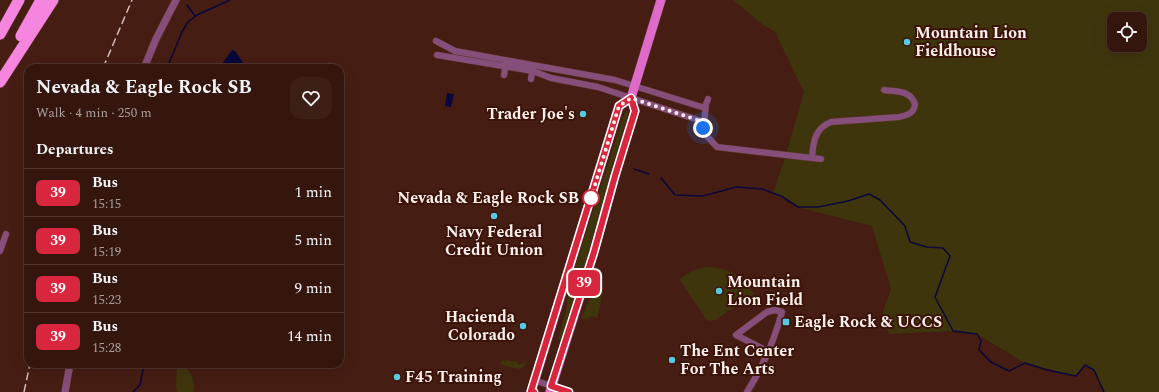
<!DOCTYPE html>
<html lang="en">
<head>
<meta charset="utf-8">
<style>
  body { margin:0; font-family:Spectral,serif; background:#3c1f17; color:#f1f3f6; height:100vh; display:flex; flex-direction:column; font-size:15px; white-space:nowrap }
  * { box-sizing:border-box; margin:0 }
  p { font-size:13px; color:#a99f9e }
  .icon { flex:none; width:22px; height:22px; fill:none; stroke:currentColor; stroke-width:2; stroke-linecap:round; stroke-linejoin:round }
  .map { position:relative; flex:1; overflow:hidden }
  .sheet { position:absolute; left:24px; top:64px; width:320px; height:304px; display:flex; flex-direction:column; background:#34160e; border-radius:12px; box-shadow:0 4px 16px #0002,0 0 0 1px #4e352e }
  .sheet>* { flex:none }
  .badge { padding:0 8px; border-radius:6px; font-size:14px; line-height:26px }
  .fabs { position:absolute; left:1107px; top:12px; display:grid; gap:8px }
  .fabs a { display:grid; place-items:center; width:40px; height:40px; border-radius:8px; background:#34160e; box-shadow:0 4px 16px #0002,0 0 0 1px #4e352e; font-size:20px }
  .you { position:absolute; width:20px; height:20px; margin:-10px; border:3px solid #fff; border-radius:50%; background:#1a73e8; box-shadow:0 0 0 6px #1a73e833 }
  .map>.badge { position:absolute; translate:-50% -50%; box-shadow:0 0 0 2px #fff }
  h2 { padding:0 12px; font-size:15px; line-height:36px }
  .round { display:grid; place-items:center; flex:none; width:42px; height:42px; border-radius:12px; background:#3c1f17 }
  .overview { display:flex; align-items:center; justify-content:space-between; height:68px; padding:0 12px }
  h1 { font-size:19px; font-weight:700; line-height:30px }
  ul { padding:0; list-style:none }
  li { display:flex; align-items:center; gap:12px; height:48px; padding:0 12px; border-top:1px solid #4e352e }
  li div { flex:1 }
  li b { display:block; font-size:15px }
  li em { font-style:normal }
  li .badge { min-width:44px; font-weight:700; text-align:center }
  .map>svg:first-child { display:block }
  .green { fill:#3f350d; fill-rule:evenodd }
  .water { fill:#0a073b }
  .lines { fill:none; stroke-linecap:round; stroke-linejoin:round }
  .stream { stroke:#0a073b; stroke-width:1.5 }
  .minor-casing { stroke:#5f3b32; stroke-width:7 }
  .tertiary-casing { stroke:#5f3b32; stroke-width:8 }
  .primary-casing { stroke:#5f3b32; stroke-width:10 }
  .motorway-casing { stroke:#5f3b32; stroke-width:12 }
  .minor { stroke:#864e7a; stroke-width:6 }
  .tertiary { stroke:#864e7a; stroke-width:7 }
  .primary { stroke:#df6ac9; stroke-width:9 }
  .motorway { stroke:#f585de; stroke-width:11 }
  .rail { stroke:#d0bdb8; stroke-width:1.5; stroke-dasharray:8 4; stroke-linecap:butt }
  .line-casing { stroke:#fff; stroke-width:9 }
  .line { stroke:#d7263d; stroke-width:6 }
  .walk { stroke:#fcf0ed; stroke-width:4; stroke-dasharray:0 7.2 }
  .poi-dot { fill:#57c9e2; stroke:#3b1309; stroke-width:1.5 }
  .stop-dot { fill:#fff; stroke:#d7263d; stroke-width:2 }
  .labels { text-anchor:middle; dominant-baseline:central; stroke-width:4; stroke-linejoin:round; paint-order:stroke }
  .poi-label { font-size:16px; font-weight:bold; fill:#fcf0ed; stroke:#3b1309; text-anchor:start }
  .stop-label { font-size:16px; font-weight:bold; fill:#fcf0ed; stroke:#3b1309; text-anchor:end }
</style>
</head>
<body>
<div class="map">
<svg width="1159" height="392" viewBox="0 0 1159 392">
  <rect width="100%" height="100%" fill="#461d13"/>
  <path class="green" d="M733,0H1159V392H1104L1094,370L1085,365L1076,376L1025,363L977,334L953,331L889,334L882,314L891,289L872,226L798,207L781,196L773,193L786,155L804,92L775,32L762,24ZM1114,19H1140V45H1114Z
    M625,111L628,112V115L613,164L609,186L561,341L558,339L566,311L570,282Z
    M706,267C728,267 743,276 754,294L715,320L711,321L707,320L679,279L694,270Z
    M596,274L600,276C603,289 601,306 597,318L592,316L586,320L581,318L593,292Z
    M503,360L505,361L507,360L511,361H516L519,365L524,362L526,363L524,367L518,369L499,364Z
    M177,364H183C191,372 196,380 193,392H177L176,386Z"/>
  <path class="water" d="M232,50L235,51L247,68H219Z
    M447,93L454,94L451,107L445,106Z"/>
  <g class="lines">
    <path class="stream" d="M187,5L195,16
      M167,68L182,32L188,22L197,15L230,0
      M634,169L649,174
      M661,178L675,195L703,196L736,187L762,189L781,196L798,207H818L848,201L869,194L880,200L905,226L910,242L927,247L943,248L950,256L935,297L953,331L977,334L981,341L979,350L991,362L1009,371L1025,363L1047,370L1076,376L1085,365L1094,370L1104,392
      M133,392L140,385L144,364"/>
    <g class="minor-casing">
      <path id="minor" d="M436,41L455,51L615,80L705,108
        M437,55L533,71L551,78L598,87L704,122
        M504,75L506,63
        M531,79L533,67
        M708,99L706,104L703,132L717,147L821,159
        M812,158C813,142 815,128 831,122L899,117C907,115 914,114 915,104C910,90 897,92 884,90
        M0,251L6,234
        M534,380L569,392
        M747,392C763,367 774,341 782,312L775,310L767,312L736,335L769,352"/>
    </g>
    <g class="tertiary-casing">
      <path id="tertiary" d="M144,68L156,39L176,0
        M65,392L70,364"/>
    </g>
    <g class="primary-casing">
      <path id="primary" d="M531,392L619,106L631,98
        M550,392L594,252L615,176L635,111L631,98L661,0"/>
    </g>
    <g class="motorway-casing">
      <path id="motorway" d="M0,34L19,0
        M21,36L41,0
        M0,82L53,0"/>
    </g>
    <use href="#minor" class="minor"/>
    <use href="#tertiary" class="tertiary"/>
    <use href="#primary" class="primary"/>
    <use href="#motorway" class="motorway"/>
    <path class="rail" d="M103,68L132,0
      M24,392L30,364"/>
  </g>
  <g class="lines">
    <g class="line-casing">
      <path id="line" d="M534,392L531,391L619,106L631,98L635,111L615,176L594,252L551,386L569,392"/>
    </g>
    <use href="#line" class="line"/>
    <path class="walk" d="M591,198L619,106L631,98L704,122L703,128"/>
  </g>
  <g class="poi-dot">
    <circle cx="907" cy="42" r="4"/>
    <circle cx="583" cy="114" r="4"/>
    <circle cx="494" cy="216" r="4"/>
    <circle cx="719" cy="291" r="4"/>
    <rect x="782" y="318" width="8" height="8" rx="2"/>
    <circle cx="523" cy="326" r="4"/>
    <circle cx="672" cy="360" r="4"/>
    <circle cx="397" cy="377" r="4"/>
  </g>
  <circle class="stop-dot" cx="591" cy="198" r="8"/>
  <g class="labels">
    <g class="poi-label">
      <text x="915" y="33">Mountain Lion<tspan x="915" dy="18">Fieldhouse</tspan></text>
      <text x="575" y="114" text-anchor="end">Trader Joe's</text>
      <text x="494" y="232" text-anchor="middle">Navy Federal<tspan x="494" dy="18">Credit Union</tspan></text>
      <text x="727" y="282">Mountain<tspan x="727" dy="18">Lion Field</tspan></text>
      <text x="515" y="317" text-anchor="end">Hacienda<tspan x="515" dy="18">Colorado</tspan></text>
      <text x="794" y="322">Eagle Rock &amp; UCCS</text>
      <text x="680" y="351">The Ent Center<tspan x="680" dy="18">For The Arts</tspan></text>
      <text x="405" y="377">F45 Training</text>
    </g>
    <g class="stop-label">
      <text x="579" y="198">Nevada &amp; Eagle Rock SB</text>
    </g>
  </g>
</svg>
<div class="fabs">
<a><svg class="icon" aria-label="locate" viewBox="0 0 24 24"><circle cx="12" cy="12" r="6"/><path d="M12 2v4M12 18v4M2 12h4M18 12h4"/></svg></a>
</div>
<div class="you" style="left:703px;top:128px"></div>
<b class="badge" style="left:584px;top:283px;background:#d7263d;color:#fff">39</b>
<section class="sheet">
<div class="overview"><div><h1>Nevada &amp; Eagle Rock SB</h1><p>Walk · 4 min · 250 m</p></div><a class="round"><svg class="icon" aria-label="heart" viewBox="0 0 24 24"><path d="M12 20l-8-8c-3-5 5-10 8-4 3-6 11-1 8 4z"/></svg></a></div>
<h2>Departures</h2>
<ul>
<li><span class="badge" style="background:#d7263d;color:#fff">39</span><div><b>Bus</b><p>15:15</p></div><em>1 min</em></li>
<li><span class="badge" style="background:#d7263d;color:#fff">39</span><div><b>Bus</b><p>15:19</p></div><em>5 min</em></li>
<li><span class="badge" style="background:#d7263d;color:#fff">39</span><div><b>Bus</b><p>15:23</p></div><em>9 min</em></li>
<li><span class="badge" style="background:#d7263d;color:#fff">39</span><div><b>Bus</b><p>15:28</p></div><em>14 min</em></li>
</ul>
</section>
</div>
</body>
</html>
